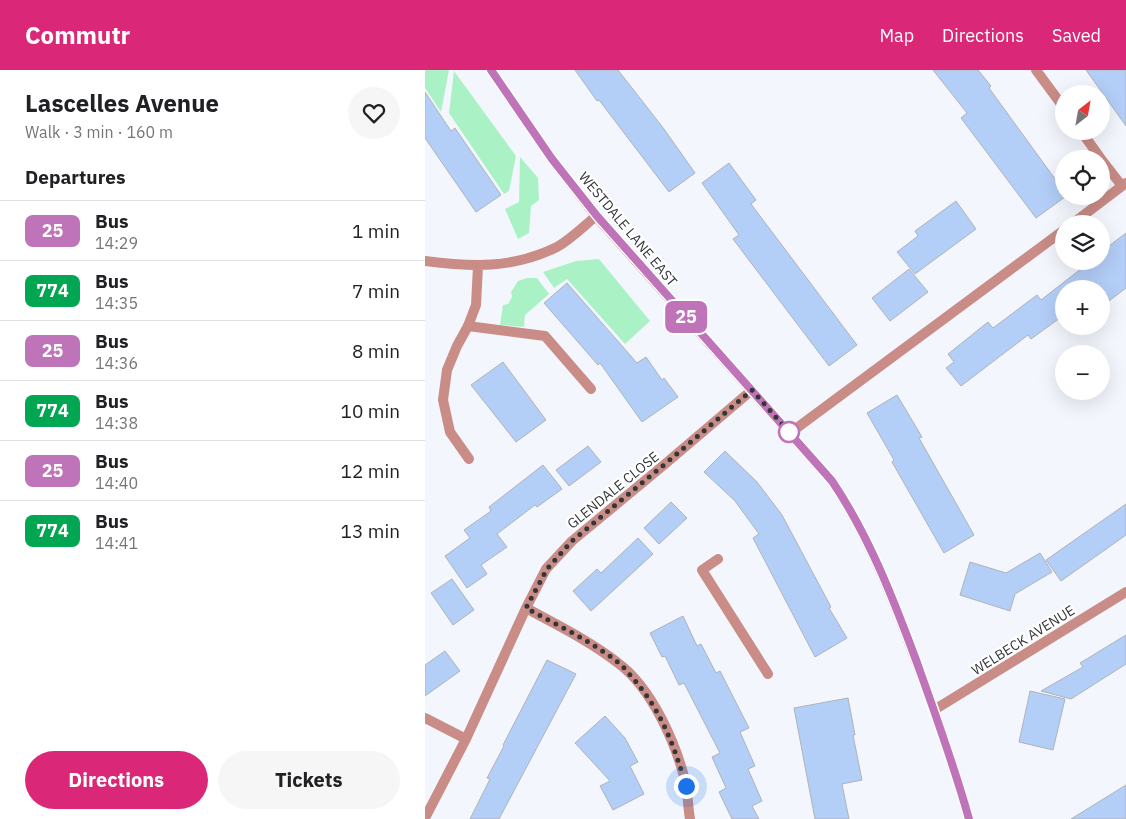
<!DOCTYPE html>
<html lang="en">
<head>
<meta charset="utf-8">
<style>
  body { margin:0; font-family:"IBM Plex Sans",sans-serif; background:#f6f6f6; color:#202124; height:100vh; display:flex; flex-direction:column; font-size:19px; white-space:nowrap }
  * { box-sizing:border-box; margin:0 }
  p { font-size:16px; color:#757577 }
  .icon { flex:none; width:28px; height:28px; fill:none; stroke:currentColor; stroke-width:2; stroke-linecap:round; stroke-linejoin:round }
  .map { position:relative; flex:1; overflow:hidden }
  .details { display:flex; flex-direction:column; background:#fff; width:425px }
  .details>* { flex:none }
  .badge { padding:0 10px; border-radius:8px; font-size:18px; line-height:32px }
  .needle { width:32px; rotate:31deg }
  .controls { position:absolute; left:630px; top:15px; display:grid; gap:10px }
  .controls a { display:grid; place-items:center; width:55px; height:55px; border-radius:50%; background:#fff; box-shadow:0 5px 20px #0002; font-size:25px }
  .you { position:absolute; width:25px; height:25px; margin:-12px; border:4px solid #fff; border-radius:50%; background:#1a73e8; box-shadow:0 0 0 8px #1a73e833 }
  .map>.badge { position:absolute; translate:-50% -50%; box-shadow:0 0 0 2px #fff }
  h2 { padding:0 25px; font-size:19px; line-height:45px }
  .round { display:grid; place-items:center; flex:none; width:52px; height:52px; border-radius:26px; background:#f6f6f6 }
  .overview { display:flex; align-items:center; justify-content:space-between; height:85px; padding:0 25px }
  h1 { font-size:24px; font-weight:800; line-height:38px }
  .action { display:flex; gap:10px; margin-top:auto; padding:10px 25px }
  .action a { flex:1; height:58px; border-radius:30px; background:#db2777; color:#fff; font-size:20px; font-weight:800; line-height:58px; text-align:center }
  .action a+a { background:#f6f6f6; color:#202124 }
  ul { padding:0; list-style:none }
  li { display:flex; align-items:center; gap:15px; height:60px; padding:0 25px; border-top:1px solid #e0e0e0 }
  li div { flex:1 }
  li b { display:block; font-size:19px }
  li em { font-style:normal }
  li .badge { min-width:55px; font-weight:700; text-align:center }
  header { display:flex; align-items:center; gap:30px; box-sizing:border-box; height:70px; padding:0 25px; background:#db2777; color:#fff }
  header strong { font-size:24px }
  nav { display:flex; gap:28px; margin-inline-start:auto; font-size:18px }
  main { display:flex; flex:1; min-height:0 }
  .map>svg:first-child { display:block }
  .green { fill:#aaf2c6 }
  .building { fill:#b3cef7; stroke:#afb3b9 }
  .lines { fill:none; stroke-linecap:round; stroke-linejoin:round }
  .lane { stroke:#c98c86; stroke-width:10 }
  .street { stroke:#c98c86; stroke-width:10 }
  .secondary { stroke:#ad5751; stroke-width:10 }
  .line-casing { stroke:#fff; stroke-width:11 }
  .line { stroke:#bf73b8; stroke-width:8 }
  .walk { stroke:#353638; stroke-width:5; stroke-dasharray:0 9 }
  .stop-dot { fill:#fff; stroke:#bf73b8; stroke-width:2.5 }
  .labels { text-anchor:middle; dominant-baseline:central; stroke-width:4.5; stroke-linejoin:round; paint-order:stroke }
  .street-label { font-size:14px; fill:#353638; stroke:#fff }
</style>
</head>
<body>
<header>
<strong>Commutr</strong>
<nav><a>Map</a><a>Directions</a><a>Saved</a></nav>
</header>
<main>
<section class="details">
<div class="overview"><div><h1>Lascelles Avenue</h1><p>Walk · 3 min · 160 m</p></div><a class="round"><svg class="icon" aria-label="heart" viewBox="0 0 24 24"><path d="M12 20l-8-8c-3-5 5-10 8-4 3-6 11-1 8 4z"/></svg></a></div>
<h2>Departures</h2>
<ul>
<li><span class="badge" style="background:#bf73b8;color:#fff">25</span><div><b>Bus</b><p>14:29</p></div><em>1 min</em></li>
<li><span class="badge" style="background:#00a651;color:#fff">774</span><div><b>Bus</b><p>14:35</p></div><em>7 min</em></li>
<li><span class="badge" style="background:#bf73b8;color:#fff">25</span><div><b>Bus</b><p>14:36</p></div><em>8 min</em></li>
<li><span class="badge" style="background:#00a651;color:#fff">774</span><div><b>Bus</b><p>14:38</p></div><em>10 min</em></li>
<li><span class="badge" style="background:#bf73b8;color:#fff">25</span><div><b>Bus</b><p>14:40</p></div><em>12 min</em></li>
<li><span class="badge" style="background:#00a651;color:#fff">774</span><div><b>Bus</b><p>14:41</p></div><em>13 min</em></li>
</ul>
<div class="action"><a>Directions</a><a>Tickets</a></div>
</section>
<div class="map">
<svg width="701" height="749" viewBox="0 0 701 749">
  <rect width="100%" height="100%" fill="#f3f7fd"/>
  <path class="green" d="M0,0H24L16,42L0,18Z
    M29,1L91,86L84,121L79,124L24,43Z
    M95,87L113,108L114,130L106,136L104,163L93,169L80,139L94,132Z
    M174,189L225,251L200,274L142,209L129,218L118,202L151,191Z
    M102,208H112L124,224L100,245L99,257L75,255L78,235L83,234L87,227L86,222L93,211Z"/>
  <path class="building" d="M150,0H193L239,59L270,103L244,122L174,30L172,31Z
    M508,0H553L566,16L564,18L633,113L631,115L640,127L611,148L536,48L542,43Z
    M661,0H701V56Z
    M0,22L26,61L30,58L76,125L51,142L0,68Z
    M304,93L331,130L326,134L432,275L404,296L308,169L314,165L277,113Z
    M531,131L551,159L490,204L472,182L493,166L490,161Z
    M701,163V218L676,237V219H639V245L606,269L603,265L536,316L521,298L529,292L523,284L563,252L568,258L612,225L616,230L666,191H676V182Z
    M484,199L503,222L465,251L447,228Z
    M142,213L212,293L221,287L237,310L239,308L253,327L217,352L175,293L173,295L119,233Z
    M78,292L121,350L91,372L46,315Z
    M472,325L497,367L494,368L549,465L519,483L467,392L469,390L442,343Z
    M163,376L176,392L144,416L131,400Z
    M300,381L332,412L357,445L406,537L404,538L422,568L390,587L328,468L334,464L310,431L279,402Z
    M118,395L137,419L112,437L110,435L72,464L82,477L56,495L62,504L42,518L20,486L45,468L39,460L66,441L64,437Z
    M246,432L262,448L234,474L219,458Z
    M701,434V465L636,511L621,490Z
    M213,468L228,484L166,541L148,521L172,499L176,503Z
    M615,483L627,502L590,524L585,541L535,525L545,492L581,503Z
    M27,509L49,540L28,555L6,523Z
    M258,546L272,576L276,574L291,603L295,601L324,658L315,662L330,696L323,699L337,731L327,736L334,749H307L294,722L301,718L287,687L295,683L259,613L254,615L240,586L237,587L225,563Z
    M701,565V594L646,629L616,621L658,597L655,593Z
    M20,581L35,601L0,626V595Z
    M122,590L151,604L74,749H45L65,709L62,708L79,676L78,675Z
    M605,621L640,629L628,680L594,672Z
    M423,628L430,665H428L437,710L417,714L424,749H390L369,638Z
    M180,646L200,668L213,692L205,696L219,724L188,740L175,716L185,711L150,673Z
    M701,715V749H646Z"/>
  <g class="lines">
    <path class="lane" d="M43,256L120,266L166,319
      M293,489L277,500L343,604"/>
    <path class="street" d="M611,0L639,38
      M656,61L676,89
      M676,89L697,116
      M647,154L701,113
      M0,191C47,197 87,199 132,177C146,169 159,156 171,146
      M365,363L639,160
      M44,389L25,362L18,330L22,300L32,276L43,256L51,235L53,196
      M101,538C132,555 165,571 193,593C227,618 252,675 261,715C263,726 263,738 265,749
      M509,640L701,522
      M0,648L41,669
      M0,748L41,669L101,538L121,499L147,471L240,394L327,320"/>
    <path class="secondary" d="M66,0L127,89L171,146L407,411C442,464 466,523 488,583C509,638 528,693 544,749"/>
  </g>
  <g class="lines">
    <g class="line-casing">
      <path id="line" d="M66,0L127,89L172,146L407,411C444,466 468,528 491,590C510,643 529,695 544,749"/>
    </g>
    <use href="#line" class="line"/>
    <path class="walk" d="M261,716C249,675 236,640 207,607C203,603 199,597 194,593C166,571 132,555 101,538L122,499L147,471L240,394L327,320L365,363L364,362"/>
  </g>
  <circle class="stop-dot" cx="364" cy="362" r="10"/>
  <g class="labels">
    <g class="street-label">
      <text transform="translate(203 159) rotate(50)">WESTDALE LANE EAST</text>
      <text transform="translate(188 420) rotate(-39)">GLENDALE CLOSE</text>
      <text transform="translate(598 570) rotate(-32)">WELBECK AVENUE</text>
    </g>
  </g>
</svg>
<div class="controls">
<a><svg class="needle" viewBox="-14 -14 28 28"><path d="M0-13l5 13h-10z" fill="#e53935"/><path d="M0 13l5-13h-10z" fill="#757577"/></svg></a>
<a><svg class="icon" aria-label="locate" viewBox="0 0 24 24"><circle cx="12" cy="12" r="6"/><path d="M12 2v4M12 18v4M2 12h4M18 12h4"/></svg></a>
<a><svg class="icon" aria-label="layers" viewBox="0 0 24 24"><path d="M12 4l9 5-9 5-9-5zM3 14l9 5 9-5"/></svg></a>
<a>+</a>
<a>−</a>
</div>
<div class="you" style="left:261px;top:716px"></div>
<b class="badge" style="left:261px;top:247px;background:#bf73b8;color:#fff">25</b>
</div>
</main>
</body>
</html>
